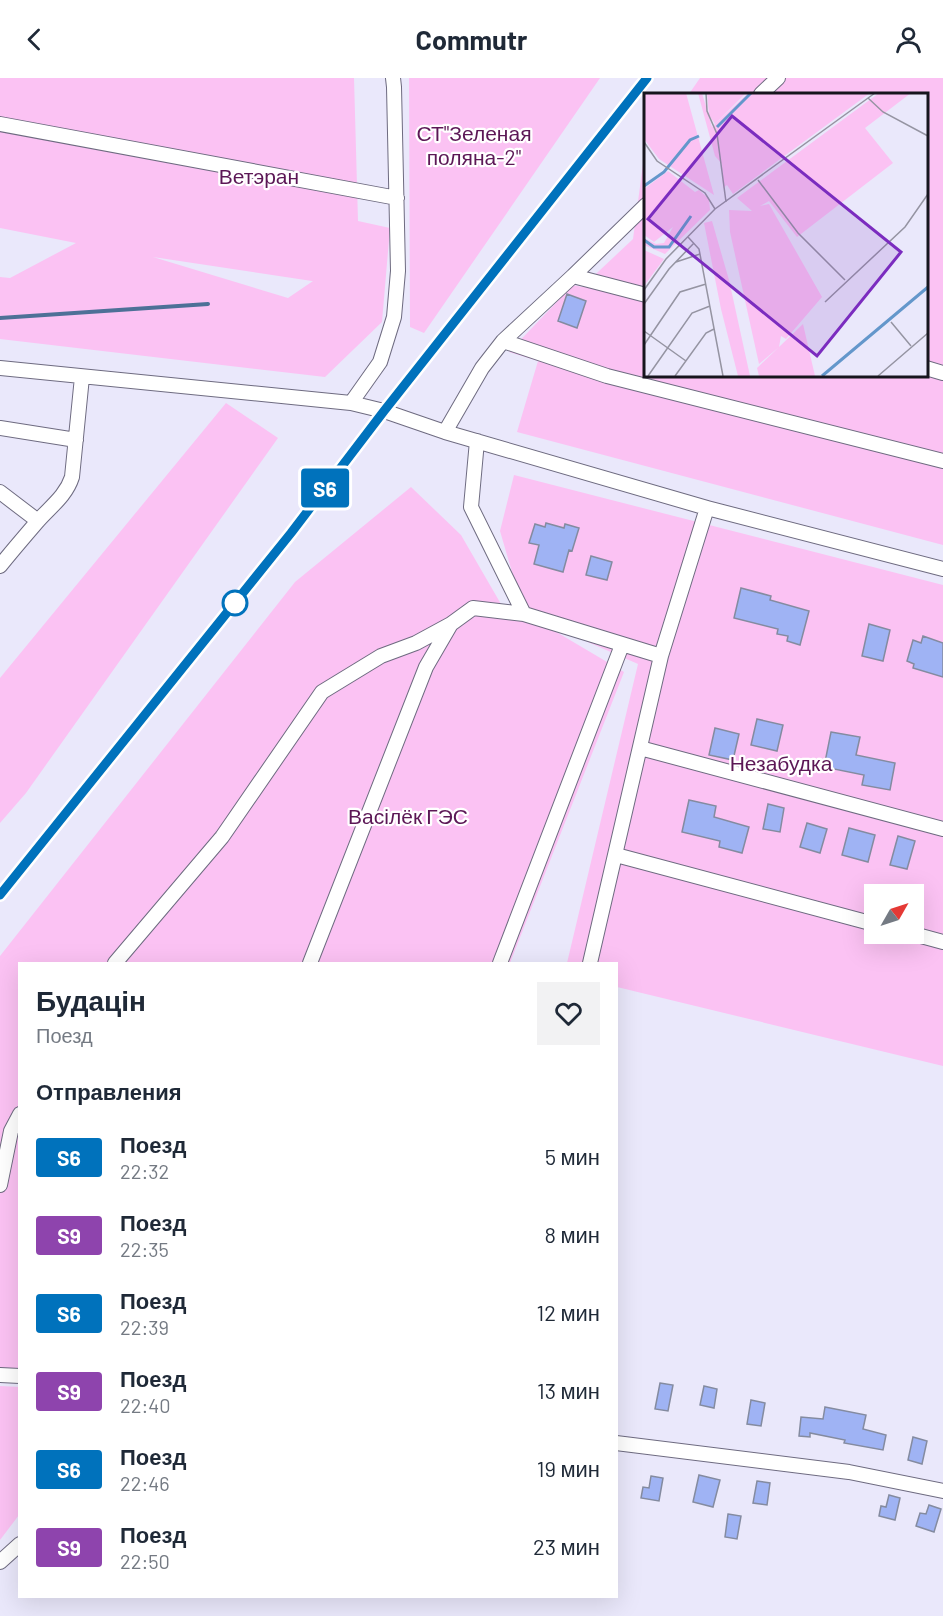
<!DOCTYPE html>
<html lang="ru">
<head>
<meta charset="utf-8">
<style>
  body { margin:0; font-family:Barlow,sans-serif; background:#f2f2f3; color:#1f2937; height:100vh; display:flex; flex-direction:column; font-size:22px; white-space:nowrap }
  * { box-sizing:border-box; margin:0 }
  p { font-size:20px; color:#747a83 }
  .icon { flex:none; width:33px; height:33px; fill:none; stroke:currentColor; stroke-width:2; stroke-linecap:round; stroke-linejoin:round }
  .map { position:relative; flex:1; overflow:hidden }
  .drawer { position:absolute; left:18px; top:884px; width:600px; height:636px; display:flex; flex-direction:column; background:#fff; border-radius:0px; box-shadow:0 6px 24px #0002 }
  .drawer>* { flex:none }
  .badge { padding:0 12px; border-radius:4px; font-size:21px; line-height:39px }
  .needle { width:39px; rotate:51deg }
  .controls { position:absolute; left:864px; top:806px; display:grid; gap:12px }
  .controls a { display:grid; place-items:center; width:60px; height:60px; border-radius:0px; background:#fff; box-shadow:0 6px 24px #0002; font-size:30px }
  .map>.badge { position:absolute; translate:-50% -50%; box-shadow:0 0 0 3px #fff }
  h2 { padding:0 18px; font-size:22px; line-height:54px }
  .round { display:grid; place-items:center; flex:none; width:63px; height:63px; border-radius:0px; background:#f2f2f3 }
  .summary { display:flex; align-items:center; justify-content:space-between; height:102px; padding:0 18px }
  h1 { font-size:28px; font-weight:700; line-height:45px }
  ul { padding:0; list-style:none }
  li { display:flex; align-items:center; gap:18px; height:78px; padding:0 18px }
  li div { flex:1 }
  li b { display:block; font-size:22px }
  li em { font-style:normal }
  li .badge { min-width:66px; font-weight:700; text-align:center }
  header { display:flex; justify-content:space-between; align-items:center; height:78px; padding:0 18px; background:#fff; font-size:27px; font-weight:700 }
  .map>svg:first-child { display:block }
  .green { fill:#fbc2f3; fill-rule:evenodd }
  .lines { fill:none; stroke-linecap:round; stroke-linejoin:round }
  .stream { stroke:#4d7097; stroke-width:4 }
  .building { fill:#9fb3f4; stroke:#848ba0; stroke-width:1.5 }
  .minor-casing { stroke:#6e6b80; stroke-width:16 }
  .minor { stroke:#fff; stroke-width:14 }
  .rail-casing { stroke:#6c6a77; stroke-width:6 }
  .rail { stroke:#fff; stroke-width:4; stroke-dasharray:11; stroke-linecap:butt }
  .line-casing { stroke:#fff; stroke-width:14 }
  .line { stroke:#0072bc; stroke-width:9 }
  .stop-dot { fill:#fff; stroke:#0072bc; stroke-width:3 }
  .labels { text-anchor:middle; dominant-baseline:central; stroke-width:4.5; stroke-linejoin:round; paint-order:stroke }
  .park-label { font-size:21px; fill:#5c1756; stroke:#fff }
  .inset-river { fill:none; stroke:#6497cb; stroke-width:3 }
  .inset-road { fill:none; stroke:#9594a2; stroke-width:1.5 }
  .view { fill:#7b2cbf; fill-opacity:0.15; stroke:#7b2cbf; stroke-width:3 }
  .inset-edge { fill:none; stroke:#16151d; stroke-width:3 }
</style>
</head>
<body>
<header><svg class="icon" aria-label="back" viewBox="0 0 24 24"><path d="M15 5l-7 7 7 7"/></svg>Commutr<svg class="icon" aria-label="person" viewBox="0 0 24 24"><circle cx="12" cy="8" r="4"/><path d="M4 21q1-7 8-7t8 7"/></svg></header>
<div class="map">
<svg width="943" height="1538" viewBox="0 0 943 1538">
  <rect width="100%" height="100%" fill="#eae8fb"/>
  <path class="green" d="M0,0H354L358,143L390,150L382,244L325,299L0,261V199L10,200L76,165L0,150ZM153,179L312,203H313L288,220Z
    M409,0H600L424,255L410,249Z
    M700,0H943V467L517,354L538,283L509,274L573,207L582,209L633,161L643,86L646,81V297H926V16H689Z
    M226,325L278,360L26,715L0,745V600Z
    M514,397L943,507V988L617,909L616,885H567L638,586L531,539L624,594L510,885H20L19,1298L0,1297V878L295,504L411,409L461,457L505,533L524,535L500,453ZM874,816H914V855H874Z
    M0,1308L20,1309L19,1437L0,1462Z"/>
  <g class="lines">
    <path class="stream" d="M0,240L208,226"/>
  </g>
  <path class="building" d="M567,216L586,223L577,250L558,243Z
    M546,445L564,450L565,446L579,450L572,473L569,472L563,494L534,486L539,467L529,465L535,446L545,449Z
    M591,478L612,484L607,502L586,497Z
    M741,510L771,518L770,522L809,533L800,567L787,563L788,558L777,556L778,551L734,540Z
    M869,546L890,552L883,583L862,578Z
    M923,558L943,565V599L913,590L914,586L907,583L913,562L921,565Z
    M757,641L783,647L777,673L751,667Z
    M715,650L739,656L733,682L709,677Z
    M831,654L860,659L856,677L895,685L890,712L862,707L864,697L824,689Z
    M689,722L716,728L714,739L749,749L742,775L719,769L720,763L682,754Z
    M768,726L784,730L780,754L763,751Z
    M807,745L827,751L820,775L800,769Z
    M849,750L875,757L868,784L842,777Z
    M898,758L915,763L907,791L890,787Z
    M660,1305L673,1307L668,1333L655,1331Z
    M704,1308L717,1311L714,1330L700,1327Z
    M751,1322L765,1325L761,1348L747,1346Z
    M825,1329L866,1337L863,1351L886,1357L883,1372L844,1365L845,1362L810,1355V1359L799,1358L801,1339L823,1341Z
    M913,1359L927,1363L922,1386L908,1382Z
    M699,1397L720,1402L713,1429L693,1424Z
    M651,1398L663,1400L659,1423L641,1420L643,1409L649,1410Z
    M757,1403L770,1405L767,1427L753,1425Z
    M889,1417L900,1420L895,1442L879,1438L881,1428L886,1429Z
    M929,1427L941,1431L934,1454L916,1448L920,1435L926,1436Z
    M728,1436L741,1438L737,1461L725,1459Z"/>
  <g class="lines">
    <g class="minor-casing">
      <path id="minor" d="M761,16L778,0
        M0,46L397,120
        M573,198L646,217
        M503,263L607,298L943,383
        M0,290L351,325L384,333L445,354L707,430L943,491
        M926,290L943,295
        M351,325L380,284L394,239L398,193L394,9L393,0
        M0,350L76,362
        M445,354L482,290L503,263L573,198L646,127
        M477,363L471,429L524,536
        M0,414L38,443
        M0,488C12,473 25,458 37,444C50,429 66,418 72,399L82,299
        M640,670L943,751
        M616,777L874,846
        M910,855L943,864
        M115,885L222,759L322,614L381,578L416,565L451,546
        M310,885L426,589L451,546L473,530L524,536L661,578
        M500,885L622,567
        M590,885L661,578L707,430
        M0,1107L11,1053L20,1036
        M0,1297L20,1298
        M616,1365L849,1394L943,1413
        M0,1484L20,1466"/>
    </g>
    <use href="#minor" class="minor"/>
    <g class="rail-casing">
      <path id="rail" d="M0,817L291,455L384,333L647,0"/>
    </g>
    <use href="#rail" class="rail"/>
  </g>
  <g class="lines">
    <g class="line-casing">
      <path id="line" d="M0,817L291,455L384,333L647,0"/>
    </g>
    <use href="#line" class="line"/>
  </g>
  <circle class="stop-dot" cx="235" cy="525" r="12"/>
  <g class="labels">
    <g class="park-label">
      <text x="474" y="54">СТ"Зеленая<tspan x="474" dy="24">поляна-2"</tspan></text>
      <text x="259" y="97">Ветэран</text>
      <text x="781" y="684">Незабудка</text>
      <text x="408" y="737">Васілёк ГЭС</text>
    </g>
  </g>
  <g transform="translate(644 15)">
    <rect width="284" height="284" fill="#eae8fb"/>
    <path d="M0,0H42L70,102L15,66L0,46ZM54,0H58L68,34L104,0H226L89,101L83,92L79,95L78,71L71,63ZM63,0H102L71,31L65,22ZM235,0H267L221,35L249,70L153,144L125,108L116,113L125,111L178,204L142,246L137,243L135,254L115,271L86,139L85,117L108,118L93,105ZM24,78L51,99L55,97L65,106L66,117L21,161L0,152V145L12,151L20,150L29,134L10,149L0,142V96ZM68,128L85,187L106,283H94L77,216L60,130ZM0,157L20,166L0,193ZM159,231L171,283H115L113,275Z" fill="#fbc2f3"/>
    <path class="inset-river" d="M73,34L107,0M0,93L20,79L46,47L55,43M0,147L10,154H25L47,123M178,283L284,194"/>
    <path class="inset-road" d="M62,0L63,18L73,41L82,109M224,5L239,19L284,43M0,49L13,68L61,100L71,116M114,87L154,140L201,187M44,144L55,156L79,283M32,169L56,161M0,197L22,166L71,116L231,0M181,209L261,134L284,101M0,211L25,176L50,150M247,229L267,253M0,238L42,268M0,252L36,199L62,191M4,283L48,220L66,213M31,283L62,240L70,236M234,283L284,240"/>
    <path class="view" d="M88,23L257,159L173,263L4,126Z"/>
    <rect width="284" height="284" class="inset-edge"/>
  </g>
</svg>
<div class="controls">
<a><svg class="needle" viewBox="-14 -14 28 28"><path d="M0-13l5 13h-10z" fill="#e53935"/><path d="M0 13l5-13h-10z" fill="#747a83"/></svg></a>
</div>
<b class="badge" style="left:325px;top:410px;background:#0072bc;color:#fff">S6</b>
<section class="drawer">
<div class="summary"><div><h1>Будацін</h1><p>Поезд</p></div><a class="round"><svg class="icon" aria-label="heart" viewBox="0 0 24 24"><path d="M12 20l-8-8c-3-5 5-10 8-4 3-6 11-1 8 4z"/></svg></a></div>
<h2>Отправления</h2>
<ul>
<li><span class="badge" style="background:#0072bc;color:#fff">S6</span><div><b>Поезд</b><p>22:32</p></div><em>5 мин</em></li>
<li><span class="badge" style="background:#8e44ad;color:#fff">S9</span><div><b>Поезд</b><p>22:35</p></div><em>8 мин</em></li>
<li><span class="badge" style="background:#0072bc;color:#fff">S6</span><div><b>Поезд</b><p>22:39</p></div><em>12 мин</em></li>
<li><span class="badge" style="background:#8e44ad;color:#fff">S9</span><div><b>Поезд</b><p>22:40</p></div><em>13 мин</em></li>
<li><span class="badge" style="background:#0072bc;color:#fff">S6</span><div><b>Поезд</b><p>22:46</p></div><em>19 мин</em></li>
<li><span class="badge" style="background:#8e44ad;color:#fff">S9</span><div><b>Поезд</b><p>22:50</p></div><em>23 мин</em></li>
</ul>
</section>
</div>
</body>
</html>
